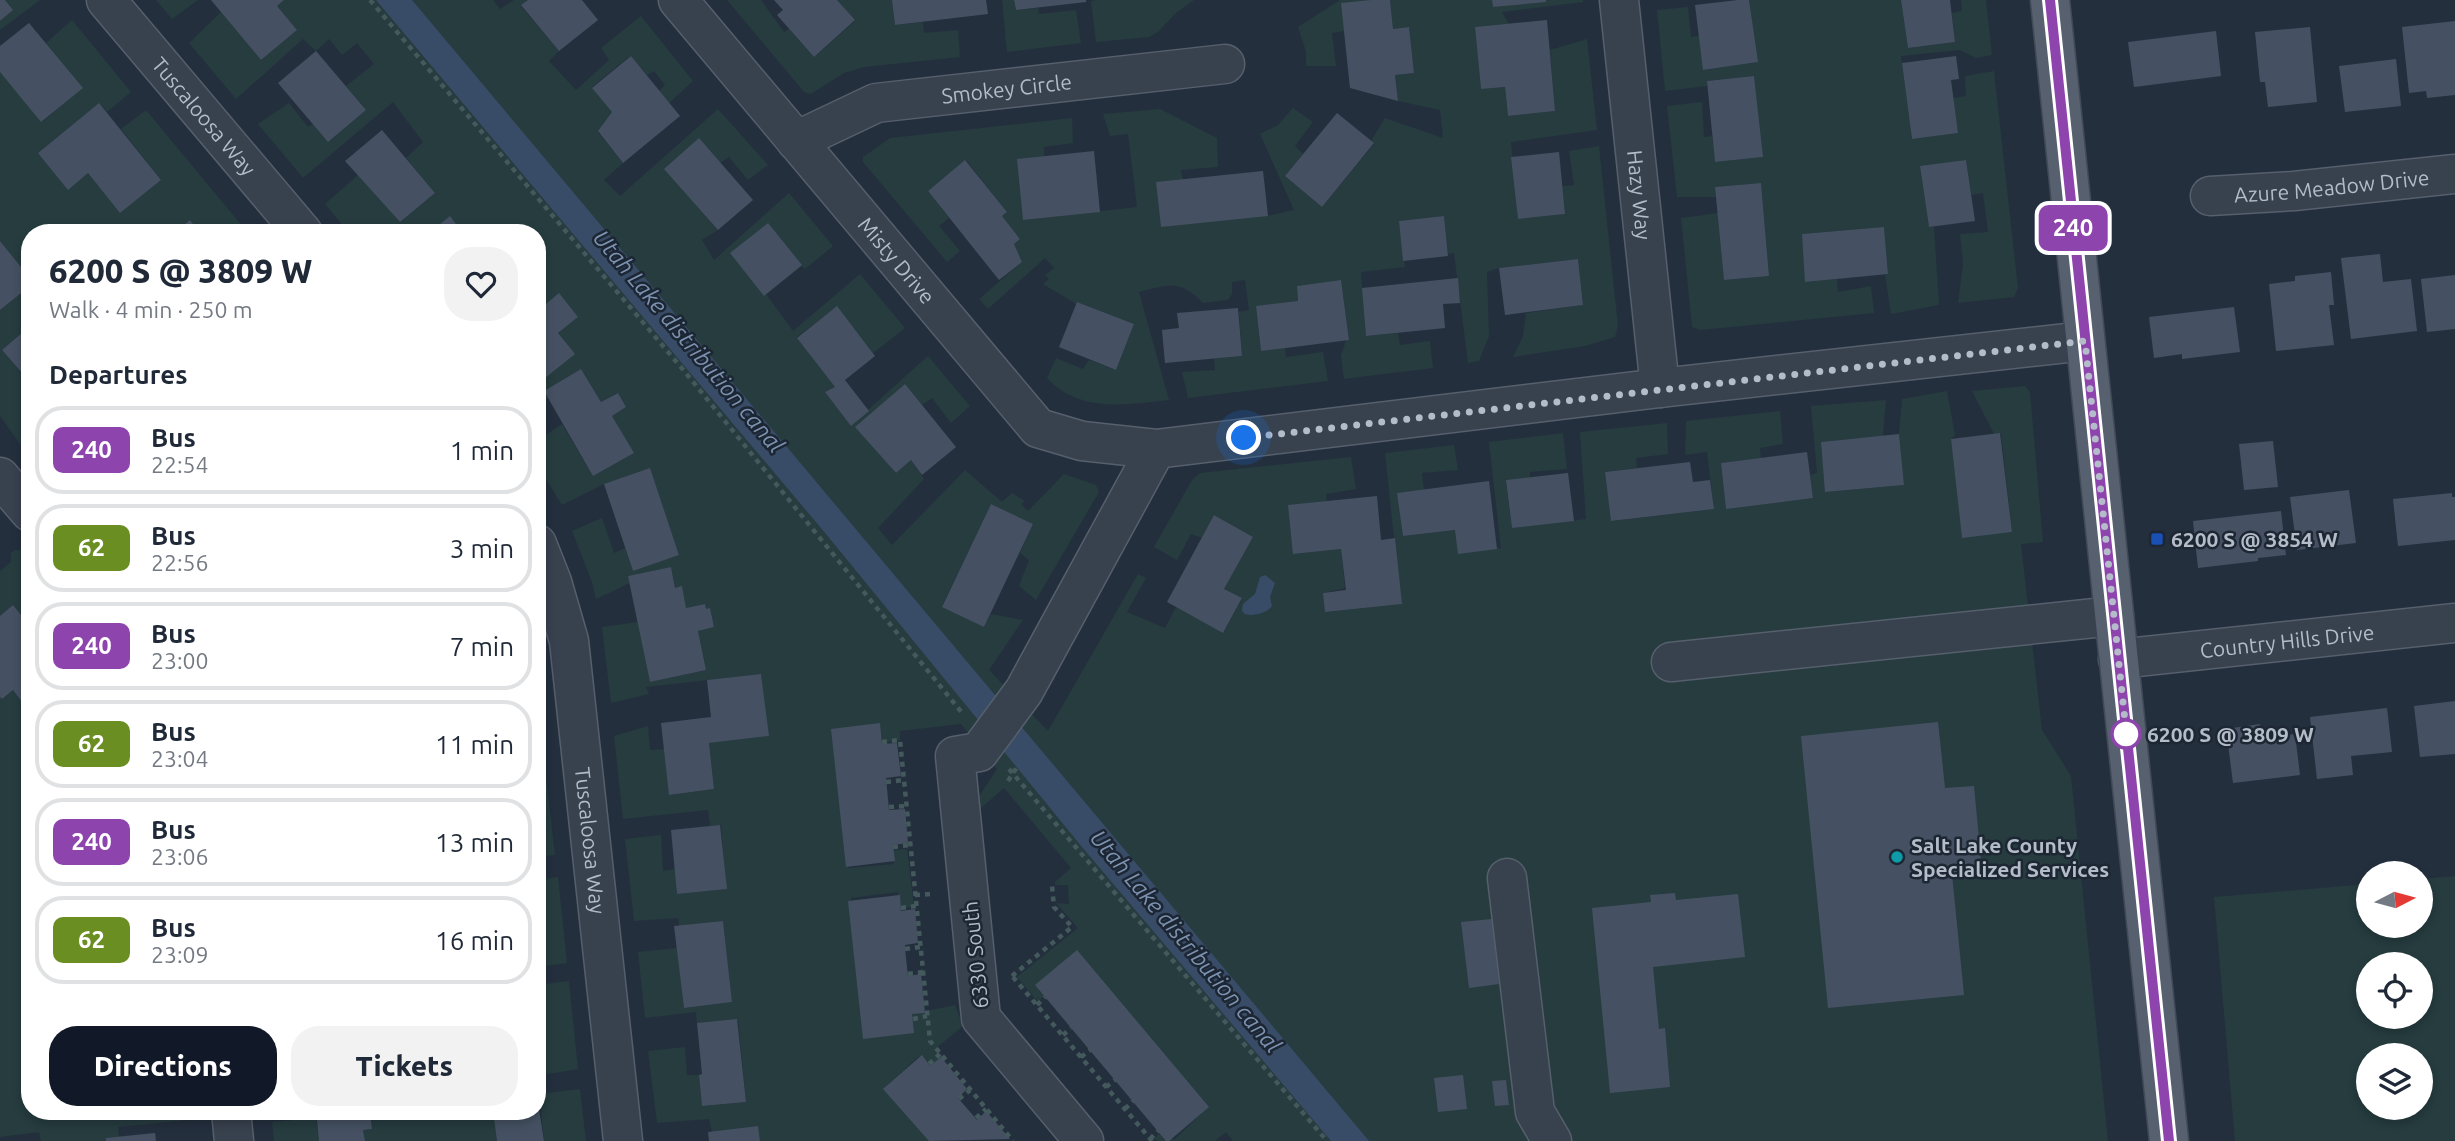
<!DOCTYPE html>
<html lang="en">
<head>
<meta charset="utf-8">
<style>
  body { margin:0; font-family:Ubuntu,sans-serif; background:#f2f2f3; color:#1f2937; height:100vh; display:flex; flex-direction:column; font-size:26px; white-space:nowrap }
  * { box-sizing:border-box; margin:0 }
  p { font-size:23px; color:#747a83 }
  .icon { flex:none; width:38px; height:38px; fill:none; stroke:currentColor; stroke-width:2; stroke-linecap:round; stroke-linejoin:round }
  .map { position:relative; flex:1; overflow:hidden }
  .panel { position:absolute; left:21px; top:224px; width:525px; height:896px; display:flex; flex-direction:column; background:#fff; border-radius:28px; box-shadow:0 4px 10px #0003 }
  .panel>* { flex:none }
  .badge { padding:0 14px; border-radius:10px; font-size:24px; line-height:46px }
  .needle { width:46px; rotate:84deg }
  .buttons { position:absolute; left:2356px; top:861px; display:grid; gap:14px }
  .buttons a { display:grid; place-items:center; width:77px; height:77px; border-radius:50%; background:#fff; box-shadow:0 4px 10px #0003; font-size:35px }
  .you { position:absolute; width:35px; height:35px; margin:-18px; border:5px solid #fff; border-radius:50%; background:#1a73e8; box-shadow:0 0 0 10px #1a73e833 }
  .map>.badge { position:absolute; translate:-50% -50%; box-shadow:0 0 0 4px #fff }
  h2 { padding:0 28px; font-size:26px; line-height:63px }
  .round { display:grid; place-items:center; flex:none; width:74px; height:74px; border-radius:28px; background:#f2f2f3 }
  .head { display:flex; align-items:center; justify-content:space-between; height:119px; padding:0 28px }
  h1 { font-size:33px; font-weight:800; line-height:52px }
  .cta { display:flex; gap:14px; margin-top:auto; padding:14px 28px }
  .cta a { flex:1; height:80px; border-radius:28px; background:#111827; color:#fff; font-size:28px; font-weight:800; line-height:80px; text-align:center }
  .cta a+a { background:#f2f2f3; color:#1f2937 }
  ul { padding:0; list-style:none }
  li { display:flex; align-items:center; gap:21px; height:88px; margin:0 14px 10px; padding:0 14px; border:4px solid #e0e1e3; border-radius:28px }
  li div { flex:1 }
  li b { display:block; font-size:26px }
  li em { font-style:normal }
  li .badge { min-width:77px; font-weight:700; text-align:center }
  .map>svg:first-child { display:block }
  .green { fill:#263c3f; fill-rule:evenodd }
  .water { fill:#394c67 }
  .building { fill:#455162 }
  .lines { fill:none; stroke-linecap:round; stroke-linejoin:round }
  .minor-casing { stroke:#565f6c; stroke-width:41 }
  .major-casing { stroke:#414a57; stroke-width:41 }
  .path { stroke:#44595c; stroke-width:4.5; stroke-dasharray:5 5; stroke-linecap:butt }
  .minor { stroke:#38414e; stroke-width:38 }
  .major { stroke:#56606e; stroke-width:38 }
  .line-casing { stroke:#fff; stroke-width:16 }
  .line { stroke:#8e44ad; stroke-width:10 }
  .walk { stroke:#b4bcc9; stroke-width:7; stroke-dasharray:0 12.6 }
  .transit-dot { fill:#1a4fb4; stroke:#1d2633; stroke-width:2.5 }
  .stop-dot { fill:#fff; stroke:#8e44ad; stroke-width:3.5 }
  .culture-dot { fill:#0f9aa8; stroke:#1d2633; stroke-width:2.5 }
  .labels { text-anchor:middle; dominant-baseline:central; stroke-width:5; stroke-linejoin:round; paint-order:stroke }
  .street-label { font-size:21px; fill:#b4bcc9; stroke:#1d2633 }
  .poi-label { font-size:21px; font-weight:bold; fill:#b4bcc9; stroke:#1d2633; text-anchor:start }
  .stop-label { font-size:21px; font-weight:bold; fill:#b4bcc9; stroke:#1d2633; text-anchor:start }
  .water-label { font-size:23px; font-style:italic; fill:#7c92b1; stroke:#1d2633 }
</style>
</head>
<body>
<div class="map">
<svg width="2455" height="1141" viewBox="0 0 2455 1141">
  <rect width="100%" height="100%" fill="#242f3e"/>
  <path class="green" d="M5,0H40L0,30V21L13,10Z
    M156,0H198L172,19Z
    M284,0H493L500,9L514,0H528L521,6L559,51L549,61L576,90L609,60L601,48L641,16L693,81L669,103L659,91L665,85L654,71L647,75L630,56L592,87L612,112L598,132L623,163L604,180L620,196L718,109L768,165L748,180L729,157L720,163L665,169L718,230L702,240L714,260L789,193L833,246L805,269L802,266L766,294L793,331L860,274L905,328L873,353L836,307L797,337L835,387L825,392L851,425L928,356L970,406L951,423L932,398L922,405L905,384L856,427L896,473L911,460L924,479L878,528L892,545L965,470L1002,502L1012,493L1025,501L1021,504L1028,511L1064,474L1096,485L1099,492L1036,600L1019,586L1029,560L1020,553L1033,524L991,504L942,606L984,627L991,614L1023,620L989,670L1048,731L1138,574L1146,578L1127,612L1165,628L1176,607L1224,632L1242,599L1224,589L1253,537L1214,515L1202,538L1191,534L1177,560L1154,547L1192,480L1200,473L1351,457L1356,489L1326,494L1327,501L1294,554L1341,549L1345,588L1324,593L1326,612L1401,604L1385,453L1454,445L1458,470L1422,473L1424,490L1398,493L1403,536L1455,530L1501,549L1489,442L1563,433L1567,469L1530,472V478L1506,480L1512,528L1586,519L1580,432L1667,423L1668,454L1636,458L1637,468L1605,472L1612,521L1714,509L1707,452L1685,455L1686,421L1780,411L1783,444L1760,448L1761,458L1721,463L1726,508L1813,498L1810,475L1817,473L1811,406L1886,400L1883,436L1821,442L1826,492L1904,485L1899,434L1902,399L1947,391L1955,435L1951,439L1962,537L2012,532L2001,434H1994L1972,391L2025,386L2030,392L2043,542L2021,544L2042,730L2071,776L2108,1141H1233L1226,1132L1215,1141H1157L1154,1138L1164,1130L1174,1140L1207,1108L1074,953L1041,983L1048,991L1038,1002L1017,977L1078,928L1056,903L1069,904L1068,885H1055V882L1071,868L1004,788L980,809L978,806L980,795L997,769L961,724L900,731V740L882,743L880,727L835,732L848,868L894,864V850L907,849L914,907L900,908L898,892L851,898L866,1034L912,1014L955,1005L963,1026L935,1049L943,1059L931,1069L918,1057L886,1087L932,1141H760L757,1126L712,1132L709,1119L657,1123L648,1051L685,1047L687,1075H699L702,1106L746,1102L738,1020L697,1023L696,1012L645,1018L638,952L677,948L684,1008L732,1002L723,921L679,926L678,918L634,921L625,839L661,835L663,871L675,869L677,894L726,889L721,825L710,826L708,810L623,819L614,736L648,726L650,750L664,749L670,795L714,789L709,743L768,736L761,674L646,687L649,694L611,703L602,627L638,622L650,682L706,670L698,631L714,627L710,609H706L704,604L686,608L682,587L675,588L671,567L628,576L630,583L596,599L592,582L572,531L602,518L614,553L625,548L633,571L679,555L650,469L604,484L562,505L537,465V441L562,424L593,476L633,453L612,416L626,407L617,393L601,402L581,369L544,391L548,398L537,406V378L574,354L558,333L578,317L559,294L539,310L537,308V233H470L467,228L462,232L450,217L429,233H418L413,225L404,233H349L325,204L358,175L400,222L435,193L406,158L423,142L393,102L303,178L258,124L289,103L308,127L313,124L329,141L366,110L346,86L374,64L357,43L342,55L329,39L316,51L303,39L236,99L189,43L221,12L261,60L297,30L277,6Z
    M727,0H761L784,32L789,29L814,57L855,21L837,0H892L895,25L923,22L924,33L958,30L960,57L864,67L844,73L811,94L804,92Z
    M1002,0H1014L1016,10L1038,8L1039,14L1076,10L1081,43L1007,52Z
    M1096,0H1194L1176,13L1158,32L1149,37L1096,42L1091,1Z
    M1340,0H1371L1344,31L1332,33L1336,66H1306V52L1298,27Z
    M1390,0H1492L1493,7L1541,0H1583V2L1502,12L1509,24L1475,27L1481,89L1505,87L1508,116L1555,111L1550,50L1587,39L1597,130L1511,142L1518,219L1565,214L1562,186L1574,185L1569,151L1599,146L1618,326L1615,337L1585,346L1513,357L1523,336L1526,313L1583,305L1578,259L1499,268L1487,272L1489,336L1479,361L1468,363L1454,253L1448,254L1444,216L1399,221L1405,267L1361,272L1366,336L1398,333L1400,345L1430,341L1433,368L1344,379L1341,356L1346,340L1349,339L1341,281L1297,286L1298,301L1256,307L1261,351L1285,348L1286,357L1323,352L1328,381L1188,398L1182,372L1215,370L1214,359L1242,356L1239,312L1249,310L1245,280L1232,282V294L1228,300L1203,303C1180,279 1169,284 1139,292L1169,400C1126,405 1079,413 1047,378L1056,358L1083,369L1089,360L1116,370L1134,324L1077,302L1076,304L1043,284L1049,279L1045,275L1054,268L1045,258L988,309L979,299L1022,262L1014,244L1020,239L1002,216L1007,212L966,160L928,191L949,218L939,226L960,251L947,262L863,162V157L890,138L1072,118L1073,143L1044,147V156L1023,220L1137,207L1128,134L1110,136L1103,114L1160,109L1217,138L1218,167L1181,170L1183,180L1267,216L1294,210L1260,134L1278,125L1293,108L1313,122L1295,146L1303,154L1285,176L1322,207L1374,144L1371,141L1385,118L1443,138L1440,110L1398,101L1395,75L1414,73L1409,27L1393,29Z
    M1749,0H1901L1908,48L1955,42L1952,13L1962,11L1961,0H1986L1992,55L1976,58L1960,50L1901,56L1912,139L1958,133L1953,98L1966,96L1965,76L1994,71L2018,288L2014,297L1958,303L1963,263L1960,234L1988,232L1983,193L1971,195L1966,160L1920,167L1929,227H1934L1939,305L1891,314L1885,275L1888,274L1884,227L1802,234L1806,282L1837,279L1838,292L1871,286L1874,313L1701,330L1692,327L1681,218L1718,213L1724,280L1769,276L1761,183L1715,187L1716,197H1677L1667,106L1702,102L1704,137L1712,136L1715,162L1762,157L1754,76L1707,81V86L1665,91L1657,10L1688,7L1691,37L1699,36L1704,70L1757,62Z
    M72,20L131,92L107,112L99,103L39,152L68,189L88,173L120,212L161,180L121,129L146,110L248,233H200L190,220L174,233L162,231L160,233H30V278L0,241V72L42,122L82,88L46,43Z
    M30,286V326L2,350L30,382V447L20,444L0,416V310Z
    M15,550H25L30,556V626L13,605L0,616V571L11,562V553Z
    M13,690L24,705L30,701V1111H89L90,1118L154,1111H196L197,1119L118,1127L119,1137L106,1138V1141H41L39,1132L0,1137V697L2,699Z
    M537,767H545L555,855L537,857Z
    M2455,876V1141H2235L2214,897L2368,884V926H2420V879ZM2368,964H2420V1017H2368ZM2368,1055H2420V1108H2368Z
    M558,877L567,963L537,967V880Z
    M569,981L578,1069L537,1076V985Z
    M580,1089L586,1141H544L539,1094Z
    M370,1111H493L497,1141H365L363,1130L372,1129Z
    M316,1118L319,1141H274L272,1122Z"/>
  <path class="water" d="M376,0H412L1369,1141H1331L1082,847L826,534Z
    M1265,575L1275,583L1270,597L1272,606C1267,613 1253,617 1245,614L1242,611L1243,604L1255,594L1260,577Z"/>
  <path class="building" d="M0,0H5L13,10L0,21Z
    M211,0H284L277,6L297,30L261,60Z
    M528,0H582L598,20L559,51L521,5Z
    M774,0H837L855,20L814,57L777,15L783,10Z
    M892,0H986L988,14L895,25Z
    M1014,0H1086V2L1016,10Z
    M1371,0H1390L1393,29L1409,27L1414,73L1395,75L1398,101L1350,88L1341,3Z
    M1492,0H1546V2L1493,7Z
    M1738,0H1749L1758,62L1703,70L1695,5Z
    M1901,0H1950L1955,42L1908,48Z
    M1547,20L1555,111L1508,116L1505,87L1481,89L1475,27Z
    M2455,21V95L2427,98L2426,91L2409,93L2402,27Z
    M29,23L83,88L41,122L0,72V46Z
    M2310,27L2317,102L2268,107L2265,82H2260L2255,32Z
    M2216,31L2221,76L2134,87L2128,42Z
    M316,51L366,110L328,142L278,83Z
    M631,56L680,116L623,163L598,131L612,112L592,88Z
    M1956,56L1959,79L1951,80L1958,133L1912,139L1902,63Z
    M2396,59L2401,106L2345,112L2339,66Z
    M1754,76L1763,157L1715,162L1707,81Z
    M99,103L161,180L120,213L88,173L68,190L38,153Z
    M1337,113L1374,143L1322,207L1285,176Z
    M382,130L435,193L400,222L345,161Z
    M699,138L753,200L718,230L664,169Z
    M1094,151L1100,212L1023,220L1017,159Z
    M1559,152L1565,214L1518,219L1511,157Z
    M965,160L1007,212L1002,216L1020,239L1014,244L1022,262L999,280L928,191Z
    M1966,160L1975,221L1929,227L1920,166Z
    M1263,171L1268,216L1161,227L1156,182Z
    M1761,183L1769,276L1724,280L1715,187Z
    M450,216L462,232L467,228L470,233H429Z
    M1444,216L1448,256L1403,261L1399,221Z
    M190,220L200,233H174Z
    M768,223L802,265L764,296L730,253Z
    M1884,227L1888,274L1805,282L1802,234Z
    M0,241L30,278V286L0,310Z
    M2380,254L2383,282L2411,279L2417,331L2351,339L2341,258Z
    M1578,259L1583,305L1505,315L1499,268Z
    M2331,272L2334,305H2329L2334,345L2276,351L2269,284L2295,281V276Z
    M2455,275V329L2427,332L2421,279Z
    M1458,278L1460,303L1443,304L1445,328L1366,336L1362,288Z
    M1341,280L1349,340L1261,351L1256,306L1298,301L1297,286Z
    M559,293L578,317L558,333L575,354L540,382L537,378V308L539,310Z
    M1077,302L1134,324L1116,370L1059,347Z
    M837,306L875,356L845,380L869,411L851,426L825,392L835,387L797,338Z
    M2234,307L2240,352L2182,359V354L2154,358L2149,317Z
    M1238,308L1242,356L1165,363L1162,330L1179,328L1177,313Z
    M30,326V382L2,350Z
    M581,369L601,402L618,393L626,407L612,416L634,453L593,476L544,391Z
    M905,384L956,447L922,475L911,460L896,473L855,427Z
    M2000,433L2012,532L1962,538L1951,439Z
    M1899,434L1904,485L1825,492L1821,442Z
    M2273,441L2278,487L2244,490L2239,444Z
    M1807,452L1813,498L1726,509L1721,463Z
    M1690,462L1693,482L1710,480L1714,509L1611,521L1605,472Z
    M650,468L679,555L633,571L604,484Z
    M1568,473L1574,521L1512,528L1506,480Z
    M1489,481L1497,549L1458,554L1455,530L1403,536L1397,493Z
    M2349,490L2356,543L2297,550L2290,497Z
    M2452,493V497H2455V540L2398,546L2393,499Z
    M1377,496L1381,540L1395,538L1402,604L1325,612L1323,593L1346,590L1341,549L1293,554L1288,505Z
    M991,504L1033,524L984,627L942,607Z
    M2281,511L2286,555L2258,558V561L2198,568L2193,521Z
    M1214,515L1253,537L1224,589L1242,598L1223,633L1167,602Z
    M671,567L675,588L682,586L686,608L705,604L706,609L710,608L714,627L698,631L706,670L650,682L628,576Z
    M13,605L30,626V701L24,705L13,690L2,699L0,697V616Z
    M761,674L769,736L709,743L714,789L669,795L661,723L711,717L707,680Z
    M2455,701V754L2420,757L2414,706Z
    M2387,708L2392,752L2351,756L2353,775L2317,779L2310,717Z
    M1938,722L1945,788L1974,786L1982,871L1952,874L1964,995L1828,1008L1801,736Z
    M880,723L882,744L897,743L901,776L886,778L889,810L905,809L908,843L893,845L895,861L846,867L831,729Z
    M2260,724L2262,738L2295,734L2300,775L2233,783L2226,729Z
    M720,825L727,889L677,894L671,830Z
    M1675,893L1676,900L1738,894L1745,957L1653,967L1659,1029L1665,1028L1670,1087L1610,1093L1592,908L1651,902L1650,895Z
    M900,895L901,911L915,909L918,943L905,945V949L908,976L921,974L925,1013L912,1014L914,1033L863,1039L848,901Z
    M1492,919L1499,984L1469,988L1461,922Z
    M723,921L732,1002L684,1008L674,926Z
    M1077,950L1209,1107L1169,1141H1166L1035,985Z
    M737,1019L746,1102L702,1106L699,1075L702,1074L697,1023Z
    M922,1055L930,1066L941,1057L967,1089L958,1098L977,1120L986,1111L1010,1139L929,1141L883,1089Z
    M1463,1075L1467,1109L1438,1112L1434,1078Z
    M1506,1080L1509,1105L1495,1106L1492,1081Z
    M537,1097L544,1141H497L493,1111H537Z
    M89,1111H138V1113L90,1118Z
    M316,1111H370L372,1129L363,1130L365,1141H319Z
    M758,1126L760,1141H709L708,1132Z
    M155,1133L156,1141H106V1138Z"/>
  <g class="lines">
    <g class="minor-casing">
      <g id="minor">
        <path id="s1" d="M106,0L303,233"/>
        <path id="s2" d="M678,0L1038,428L1082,441L1156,449"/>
        <path id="s3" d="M1619,0L1660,388"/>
        <path id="s4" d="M796,141L876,103L1225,64"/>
        <path id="s5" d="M2210,196L2294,191L2455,174"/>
        <path d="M0,477L30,512"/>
        <path id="s6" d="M537,544L552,582L569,641L623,1141"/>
        <path id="s7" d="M2118,659L2455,623"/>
        <path d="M1671,662L2114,616"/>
        <path d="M1507,878L1535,1112L1552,1141"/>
        <path d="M231,1111L234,1141"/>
        <path d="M1084,1141L981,1018L955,756L979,752L1024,691L1156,449L1660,388L2085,341"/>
      </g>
    </g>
    <g class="major-casing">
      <path id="major" d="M2050,0L2169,1141"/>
    </g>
    <path class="path" d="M370,0L685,372L963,714
      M882,742L900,740L930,1041L1013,1141
      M1009,769L1327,1141
      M1008,781L1019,764
      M886,782L904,780
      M889,807L907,806
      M893,847L910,845
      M915,895L932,894
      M901,908L916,906
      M905,949L920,947
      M908,974L923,972
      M1012,976L1072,927L1054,907L1052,886
      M1013,977L1152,1141
      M1037,1005L1045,997
      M913,1019L927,1016
      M1063,1035L1071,1028
      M1081,1057L1090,1050
      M929,1064L940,1054
      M1106,1087L1115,1080
      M959,1099L970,1090
      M1125,1109L1133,1101
      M976,1118L986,1109
      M1150,1139L1158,1131"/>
    <use href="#minor" class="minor"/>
    <use href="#major" class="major"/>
  </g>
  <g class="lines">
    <g class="line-casing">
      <path id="line" d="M2050,0L2169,1141"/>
    </g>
    <use href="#line" class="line"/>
    <path class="walk" d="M1244,438L2085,341L2127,740L2126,734"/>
  </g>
  <rect class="transit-dot" x="2150" y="532" width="14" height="14" rx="3.5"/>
  <circle class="stop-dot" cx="2126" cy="734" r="14"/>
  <circle class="culture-dot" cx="1897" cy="857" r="7"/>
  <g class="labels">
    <g class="street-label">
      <text stroke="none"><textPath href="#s4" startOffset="220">Smokey Circle</textPath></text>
      <text stroke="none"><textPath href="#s1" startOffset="152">Tuscaloosa Way</textPath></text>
      <text stroke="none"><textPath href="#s5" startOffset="122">Azure Meadow Drive</textPath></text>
      <text stroke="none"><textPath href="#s3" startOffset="196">Hazy Way</textPath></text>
      <text stroke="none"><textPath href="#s2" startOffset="340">Misty Drive</textPath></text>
      <text stroke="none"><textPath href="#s7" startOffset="170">Country Hills Drive</textPath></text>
      <text stroke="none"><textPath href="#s6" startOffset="303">Tuscaloosa Way</textPath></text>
      <text transform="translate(975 955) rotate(-96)">6330 South</text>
    </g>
    <g class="poi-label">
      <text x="2171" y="539">6200 S @ 3854 W</text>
      <text x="1911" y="845">Salt Lake County<tspan x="1911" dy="24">Specialized Services</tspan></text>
    </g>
    <g class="stop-label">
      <text x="2147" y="734">6200 S @ 3809 W</text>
    </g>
    <g class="water-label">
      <text transform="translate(689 341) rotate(50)">Utah Lake distribution canal</text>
      <text transform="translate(1186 941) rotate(50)">Utah Lake distribution canal</text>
    </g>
  </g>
</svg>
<div class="buttons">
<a><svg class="needle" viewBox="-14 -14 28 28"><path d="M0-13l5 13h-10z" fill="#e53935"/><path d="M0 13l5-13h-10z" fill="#747a83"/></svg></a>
<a><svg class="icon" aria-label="locate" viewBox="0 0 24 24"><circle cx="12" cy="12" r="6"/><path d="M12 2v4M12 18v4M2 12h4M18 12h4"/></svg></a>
<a><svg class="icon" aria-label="layers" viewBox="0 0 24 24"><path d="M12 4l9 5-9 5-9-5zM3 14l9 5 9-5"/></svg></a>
</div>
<div class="you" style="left:1244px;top:438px"></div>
<b class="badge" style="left:2073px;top:228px;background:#8e44ad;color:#fff">240</b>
<section class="panel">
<div class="head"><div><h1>6200 S @ 3809 W</h1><p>Walk · 4 min · 250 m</p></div><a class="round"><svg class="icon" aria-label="heart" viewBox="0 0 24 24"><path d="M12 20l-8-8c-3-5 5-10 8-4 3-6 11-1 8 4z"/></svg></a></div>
<h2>Departures</h2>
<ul>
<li><span class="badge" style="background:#8e44ad;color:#fff">240</span><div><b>Bus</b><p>22:54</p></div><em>1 min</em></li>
<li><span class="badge" style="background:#6b8e23;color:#fff">62</span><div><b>Bus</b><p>22:56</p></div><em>3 min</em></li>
<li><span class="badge" style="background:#8e44ad;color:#fff">240</span><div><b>Bus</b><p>23:00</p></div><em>7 min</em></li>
<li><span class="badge" style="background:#6b8e23;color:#fff">62</span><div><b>Bus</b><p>23:04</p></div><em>11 min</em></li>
<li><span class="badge" style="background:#8e44ad;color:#fff">240</span><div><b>Bus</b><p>23:06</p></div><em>13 min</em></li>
<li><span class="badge" style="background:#6b8e23;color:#fff">62</span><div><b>Bus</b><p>23:09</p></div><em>16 min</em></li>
</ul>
<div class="cta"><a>Directions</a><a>Tickets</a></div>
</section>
</div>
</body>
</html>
